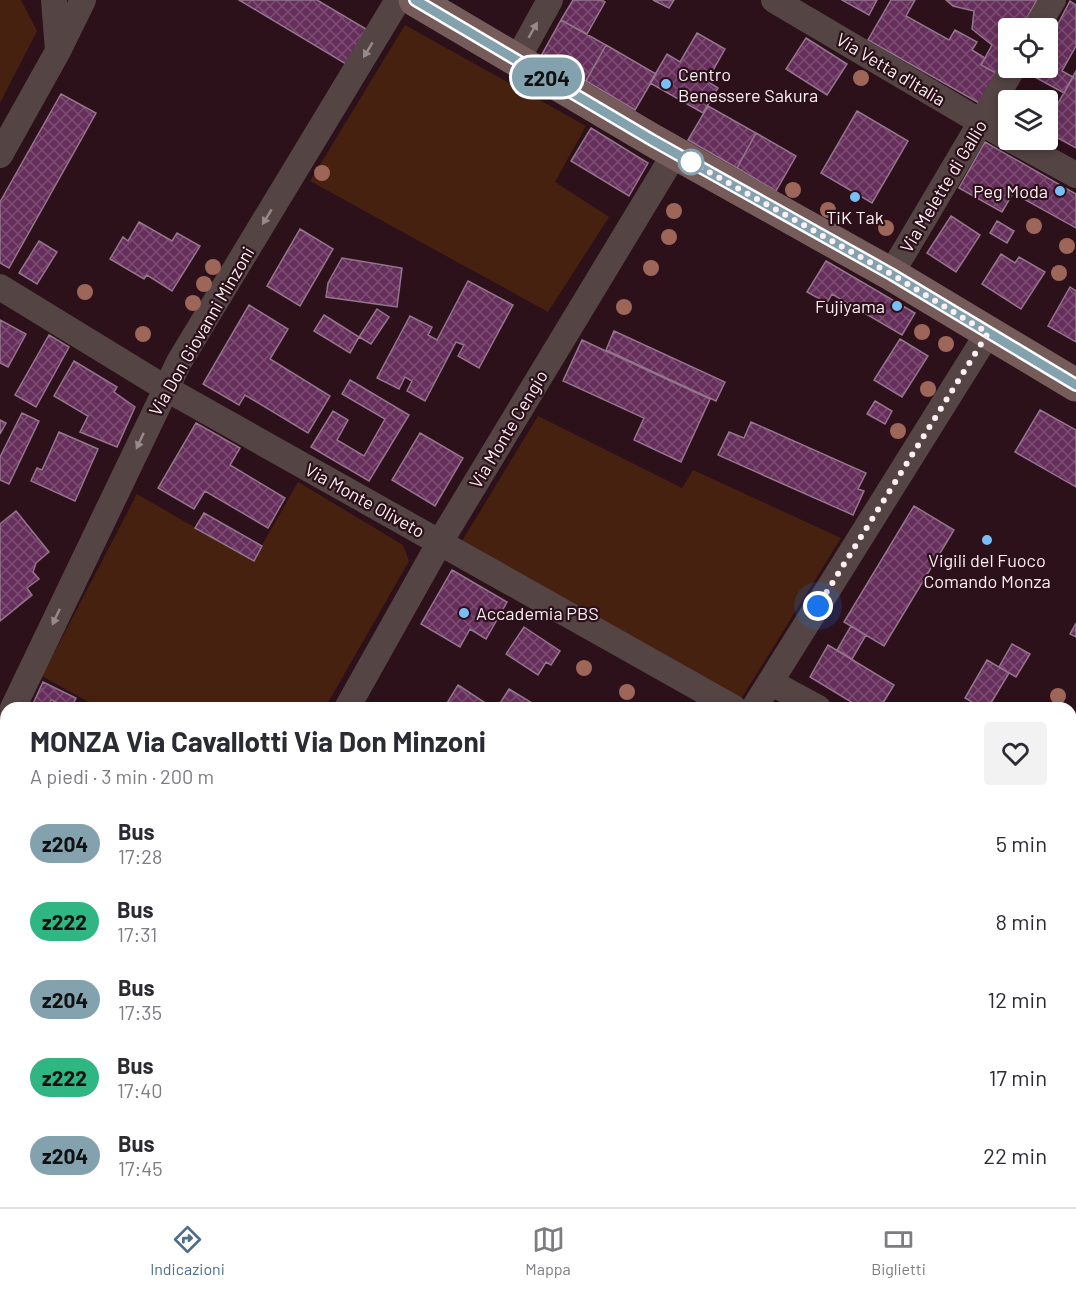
<!DOCTYPE html>
<html lang="it">
<head>
<meta charset="utf-8">
<style>
  body { margin:0; font-family:Barlow,sans-serif; background:#f2f2f3; color:#2b2b33; height:100vh; display:flex; flex-direction:column; font-size:22px; white-space:nowrap }
  * { box-sizing:border-box; margin:0 }
  p { font-size:20px; color:#7c7c81 }
  .icon { flex:none; width:33px; height:33px; fill:none; stroke:currentColor; stroke-width:2; stroke-linecap:round; stroke-linejoin:round }
  .map { position:relative; flex:1; overflow:hidden }
  .side { position:absolute; left:0px; top:702px; width:1077px; height:506px; display:flex; flex-direction:column; background:#fff; border-radius:18px 18px 0 0; box-shadow:0 3px 9px #0003 }
  .side>* { flex:none }
  .badge { padding:0 12px; border-radius:20px; font-size:21px; line-height:39px }
  .buttons { position:absolute; left:998px; top:18px; display:grid; gap:12px }
  .buttons a { display:grid; place-items:center; width:60px; height:60px; border-radius:6px; background:#fff; box-shadow:0 3px 9px #0003; font-size:30px }
  .you { position:absolute; width:30px; height:30px; margin:-15px; border:4px solid #fff; border-radius:50%; background:#1a73e8; box-shadow:0 0 0 9px #1a73e833 }
  .map>.badge { position:absolute; translate:-50% -50%; box-shadow:0 0 0 3px #fff }
  .round { display:grid; place-items:center; flex:none; width:63px; height:63px; border-radius:6px; background:#f2f2f3 }
  .summary { display:flex; align-items:center; justify-content:space-between; height:102px; padding:0 30px }
  h1 { font-size:28px; font-weight:700; line-height:45px }
  ul { padding:0; list-style:none }
  li { display:flex; align-items:center; gap:18px; height:78px; padding:0 30px }
  li div { flex:1 }
  li b { display:block; font-size:22px }
  li em { font-style:normal }
  li .badge { min-width:66px; font-weight:700; text-align:center }
  .tabs { display:flex; justify-content:space-around; align-items:center; height:84px; border-top:2px solid #e1e1e2; background:#fff; font-size:16px; color:#7c7c81 }
  .tabs a { display:grid; justify-items:center; gap:3px }
  .tabs .on { color:#4e6e8b }
  .map>svg:first-child { display:block }
  .grass { fill:#462110 }
  .building { fill:url(#building-cross-hatch); stroke:#93758c; stroke-width:1.5 }
  .lines { fill:none; stroke-linecap:round; stroke-linejoin:round }
  .street { stroke:#544444; stroke-width:26 }
  .secondary { stroke:#755c5a; stroke-width:33 }
  .tree { fill:#9d6658 }
  .oneway { fill:#98898a }
  .line-casing { stroke:#fff; stroke-width:14 }
  .line { stroke:#84a2ae; stroke-width:9 }
  .walk { stroke:#fdf0f4; stroke-width:6; stroke-dasharray:0 10.8 }
  .poi-dot { fill:#78bff7; stroke:#2c101a; stroke-width:2 }
  .stop-dot { fill:#fff; stroke:#84a2ae; stroke-width:3 }
  .labels { text-anchor:middle; dominant-baseline:central; stroke-width:4.5; stroke-linejoin:round; paint-order:stroke }
  .street-label { font-size:18px; fill:#fdf0f4; stroke:#2c101a }
  .poi-label { font-size:18px; fill:#fdf0f4; stroke:#2c101a; text-anchor:start }
</style>
</head>
<body>
<div class="map">
<svg width="1076" height="1207" viewBox="0 0 1076 1207">
  <defs>
    <pattern id="building-cross-hatch" width="8" height="8" patternUnits="userSpaceOnUse" patternTransform="scale(1.5)"><rect width="8" height="8" fill="#662f5b"/><path d="M0 0l8 8M0 8l8-8" fill="none" stroke="#7d4d73"/></pattern>
  </defs>
  <rect width="100%" height="100%" fill="#2c101a"/>
  <path class="grass" d="M0,0H21L37,31L0,103Z
    M405,25L586,126L555,182L609,217L548,312L310,181Z
    M538,416L682,488L693,470L841,538L741,699L462,541Z
    M298,482L403,545L409,561L325,708H99L42,676L137,494L253,561Z
    M1071,862L1076,864V1207H484V1202H1071Z
    M21,1202H394L404,1207H18Z"/>
  <path class="building" d="M239,0H317L366,29L346,64Z
    M573,0H602L605,2L587,34L561,20Z
    M653,0H674L669,8Z
    M842,0H877L869,15Z
    M891,0H915L906,16L949,40L955,30L977,42L972,50L985,58L981,65L996,73L979,103L868,40Z
    M946,0H1037L1021,28H1008V52L996,73L981,65L992,45L972,29L974,11L953,6Z
    M1070,1L1076,5V46L1062,71L1073,77L1064,93L1031,75L1035,68H1047V45Z
    M561,20L606,45L586,81L541,56Z
    M697,33L725,49L707,81L718,88L703,113L650,83L667,54L680,62Z
    M806,38L847,64L827,95L786,69Z
    M606,45L656,74L635,110L586,81Z
    M1076,71V148L1047,132V123Z
    M61,94L96,113L9,268L0,263V202Z
    M708,106L756,133L737,168L688,140Z
    M857,111L908,141L872,203L821,173Z
    M591,128L648,163L629,196L571,161Z
    M756,133L796,156L776,191L737,168Z
    M985,142L1076,194V228L1013,193L1002,212L959,188Z
    M951,216L980,235L956,272L927,253Z
    M997,221L1014,231L1007,243L990,233Z
    M139,222L172,241L177,233L200,246L172,291L147,275L144,279L110,259L123,237L128,241Z
    M300,229L333,249L300,306L267,286Z
    M39,241L57,252L37,284L19,273Z
    M1001,254L1015,263L1019,257L1045,272L1021,309L982,284Z
    M342,258L402,268L397,307L326,297L328,283Z
    M826,261L915,313L902,335L832,294L827,303L807,292Z
    M468,281L513,305L479,368L458,356L464,345L456,342L425,401L407,391L412,381L405,377L399,389L377,378L410,316L432,327L428,335L437,340Z
    M1070,287L1076,291V342L1048,326Z
    M249,305L288,329L270,359L330,396L308,433L245,395L239,405L203,384Z
    M377,309L389,317L371,344L359,337Z
    M324,315L359,337L350,353L314,331Z
    M0,320L26,334L8,367L0,363Z
    M614,331L725,382L716,401L606,350Z
    M49,335L69,347L36,407L15,395Z
    M900,339L928,356L902,397L874,380Z
    M582,340L710,399L681,462L634,440L644,418L563,381Z
    M74,361L117,387L114,392L135,407L117,447L80,432L88,416L54,396Z
    M350,380L409,415L369,481L311,447L333,411L348,420L337,440L364,456L385,419L342,394Z
    M875,401L892,411L885,424L867,414Z
    M1040,410L1076,430V487L1015,452Z
    M22,413L39,421L9,484L0,480V457Z
    M0,420L6,423L0,434Z
    M751,422L866,473L858,489L864,491L853,515L718,455L729,432L744,438Z
    M196,423L240,448L230,465L285,498L268,528L205,491L194,509L158,488Z
    M59,432L98,449L75,501L31,481L37,468L42,470Z
    M420,433L463,458L435,506L392,480Z
    M914,506L954,530L884,646L844,622Z
    M16,511L49,552L36,563L33,572L39,579L27,588L32,595L0,621V524Z
    M204,513L262,546L254,561L195,528Z
    M452,570L507,602L486,639L470,629L460,647L421,624Z
    M1076,623V637L1070,634Z
    M851,626L866,635L852,659L837,650Z
    M524,627L560,651L551,665L546,662L538,675L506,654Z
    M1012,644L1030,654L1016,677L999,667Z
    M828,645L894,685L880,708H861L810,677Z
    M987,660L1009,673L988,708H982L965,698Z
    M43,682L76,698L71,708L51,700L47,708H31Z
    M458,685L493,708H444Z
    M509,689L537,706L536,708H497Z
    M1071,738L1076,741V801L1071,797Z
    M0,764L6,767V790L0,803Z
    M6,1049V1096L0,1093V1060Z
    M0,1124L6,1127V1196L0,1207Z
    M851,1202H869L866,1207H860Z
    M923,1202H934L944,1207H920Z"/>
  <g class="lines">
    <path class="street" d="M54,0L58,51
      M774,0L1008,138
      M1036,28L1053,0
      M517,60L550,0
      M1012,140L1076,175
      M0,155L58,51L83,0
      M891,274L1013,68
      M0,287L165,388L734,708
      M770,682L818,708
      M13,708L179,362L398,0
      M347,708L440,542L675,153
      M754,708L988,333
      M0,736L6,723
      M1071,843L1076,846
      M0,920L6,924
      M438,1202L446,1207"/>
    <path class="secondary" d="M415,0L652,140L891,274L1076,385"/>
  </g>
  <g class="tree">
    <circle cx="861" cy="78" r="8"/>
    <circle cx="322" cy="173" r="8"/>
    <circle cx="793" cy="190" r="8"/>
    <circle cx="828" cy="210" r="8"/>
    <circle cx="674" cy="211" r="8"/>
    <circle cx="1034" cy="226" r="8"/>
    <circle cx="886" cy="228" r="8"/>
    <circle cx="669" cy="237" r="8"/>
    <circle cx="1067" cy="246" r="8"/>
    <circle cx="213" cy="267" r="8"/>
    <circle cx="651" cy="268" r="8"/>
    <circle cx="1059" cy="273" r="8"/>
    <circle cx="204" cy="284" r="8"/>
    <circle cx="85" cy="292" r="8"/>
    <circle cx="193" cy="303" r="8"/>
    <circle cx="624" cy="307" r="8"/>
    <circle cx="922" cy="332" r="8"/>
    <circle cx="143" cy="334" r="8"/>
    <circle cx="946" cy="344" r="8"/>
    <circle cx="928" cy="389" r="8"/>
    <circle cx="898" cy="431" r="8"/>
    <circle cx="584" cy="668" r="8"/>
    <circle cx="627" cy="692" r="8"/>
    <circle cx="1058" cy="696" r="8"/>
  </g>
  <defs><path id="oneway-solid" d="M-6-.8H1V-3.2L6.5 0L1 3.2V.8H-6Z" transform="scale(1.5)"/></defs>
  <g class="oneway">
    <use href="#oneway-solid" transform="translate(533 30) rotate(-60)"/>
    <use href="#oneway-solid" transform="translate(368 50) rotate(121)"/>
    <use href="#oneway-solid" transform="translate(267 217) rotate(121)"/>
    <use href="#oneway-solid" transform="translate(140 441) rotate(115)"/>
    <use href="#oneway-solid" transform="translate(56 617) rotate(115)"/>
  </g>
  <g class="lines">
    <g class="line-casing">
      <path id="line" d="M415,0L652,140L891,274L1076,385"/>
    </g>
    <use href="#line" class="line"/>
    <path class="walk" d="M691,162L891,274L988,333L818,606"/>
  </g>
  <g class="poi-dot">
    <circle cx="666" cy="84" r="6"/>
    <circle cx="1060" cy="191" r="6"/>
    <circle cx="855" cy="197" r="6"/>
    <circle cx="897" cy="306" r="6"/>
    <circle cx="987" cy="540" r="6"/>
    <circle cx="464" cy="613" r="6"/>
  </g>
  <circle class="stop-dot" cx="691" cy="162" r="12"/>
  <g class="labels">
    <g class="street-label">
      <text transform="translate(891 69) rotate(31)">Via Vetta d'Italia</text>
      <text transform="translate(943 186) rotate(-59)">Via Melette di Gallio</text>
      <text transform="translate(201 331) rotate(-60)">Via Don Giovanni Minzoni</text>
      <text transform="translate(508 429) rotate(-59)">Via Monte Cengio</text>
      <text transform="translate(365 500) rotate(29)">Via Monte Oliveto</text>
    </g>
    <g class="poi-label">
      <text x="678" y="74">Centro<tspan x="678" dy="21">Benessere Sakura</tspan></text>
      <text x="1048" y="191" text-anchor="end">Peg Moda</text>
      <text x="855" y="217" text-anchor="middle">TiK Tak</text>
      <text x="885" y="306" text-anchor="end">Fujiyama</text>
      <text x="987" y="560" text-anchor="middle">Vigili del Fuoco<tspan x="987" dy="21">Comando Monza</tspan></text>
      <text x="476" y="613">Accademia PBS</text>
    </g>
  </g>
</svg>
<div class="buttons">
<a><svg class="icon" aria-label="locate" viewBox="0 0 24 24"><circle cx="12" cy="12" r="6"/><path d="M12 2v4M12 18v4M2 12h4M18 12h4"/></svg></a>
<a><svg class="icon" aria-label="layers" viewBox="0 0 24 24"><path d="M12 4l9 5-9 5-9-5zM3 14l9 5 9-5"/></svg></a>
</div>
<div class="you" style="left:818px;top:606px"></div>
<b class="badge" style="left:547px;top:77px;background:#84a2ae;color:#111">z204</b>
<section class="side">
<div class="summary"><div><h1>MONZA Via Cavallotti Via Don Minzoni</h1><p>A piedi · 3 min · 200 m</p></div><a class="round"><svg class="icon" aria-label="heart" viewBox="0 0 24 24"><path d="M12 20l-8-8c-3-5 5-10 8-4 3-6 11-1 8 4z"/></svg></a></div>
<ul>
<li><span class="badge" style="background:#84a2ae;color:#111">z204</span><div><b>Bus</b><p>17:28</p></div><em>5 min</em></li>
<li><span class="badge" style="background:#2fb683;color:#111">z222</span><div><b>Bus</b><p>17:31</p></div><em>8 min</em></li>
<li><span class="badge" style="background:#84a2ae;color:#111">z204</span><div><b>Bus</b><p>17:35</p></div><em>12 min</em></li>
<li><span class="badge" style="background:#2fb683;color:#111">z222</span><div><b>Bus</b><p>17:40</p></div><em>17 min</em></li>
<li><span class="badge" style="background:#84a2ae;color:#111">z204</span><div><b>Bus</b><p>17:45</p></div><em>22 min</em></li>
</ul>
</section>
</div>
<nav class="tabs">
<a class="on"><svg class="icon" aria-label="directions" viewBox="0 0 24 24"><path d="M12 3l9 9-9 9-9-9zM9 14v-3h6M13 9l2 2-2 2"/></svg>Indicazioni</a>
<a><svg class="icon" aria-label="map" viewBox="0 0 24 24"><path d="M3 6l6-2 6 2 6-2v14l-6 2-6-2-6 2zM9 4v14M15 6v14"/></svg>Mappa</a>
<a><svg class="icon" aria-label="tickets" viewBox="0 0 24 24"><path d="M3 7h18v10H3zM15 7v10"/></svg>Biglietti</a>
</nav>
</body>
</html>
